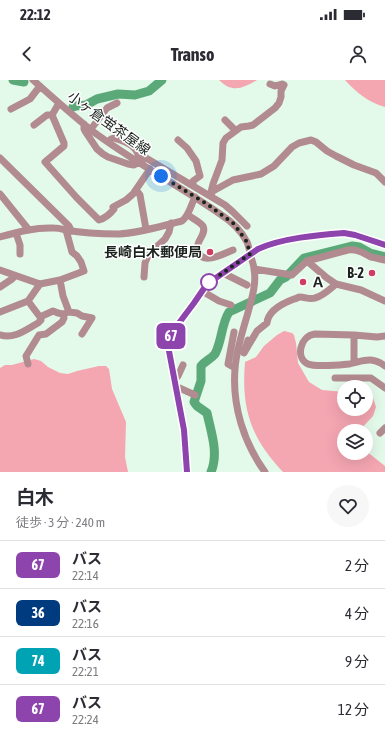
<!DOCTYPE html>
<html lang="ja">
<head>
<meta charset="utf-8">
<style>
  body { margin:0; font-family:"Asap Condensed","Noto Sans JP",sans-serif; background:#f7f7f7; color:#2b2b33; height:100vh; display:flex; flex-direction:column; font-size:15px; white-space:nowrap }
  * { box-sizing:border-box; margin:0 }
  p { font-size:13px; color:#7c7c81 }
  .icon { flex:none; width:22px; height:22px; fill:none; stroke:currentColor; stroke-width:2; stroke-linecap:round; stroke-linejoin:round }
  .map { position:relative; height:392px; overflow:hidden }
  .side { display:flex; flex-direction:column; background:#fff; flex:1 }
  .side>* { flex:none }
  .badge { padding:0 8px; border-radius:6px; font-size:14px; line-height:26px }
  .buttons { position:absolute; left:337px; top:300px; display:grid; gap:8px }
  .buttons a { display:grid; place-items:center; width:36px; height:36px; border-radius:50%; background:#fff; box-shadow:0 4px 16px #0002; font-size:20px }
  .you { position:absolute; width:20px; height:20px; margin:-10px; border:3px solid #fff; border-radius:50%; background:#1a73e8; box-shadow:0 0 0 6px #1a73e833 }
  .map>.badge { position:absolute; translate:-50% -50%; box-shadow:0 0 0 2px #fff }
  .round { display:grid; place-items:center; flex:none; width:42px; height:42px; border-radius:21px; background:#f7f7f7 }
  .summary { display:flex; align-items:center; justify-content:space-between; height:68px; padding:0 16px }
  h1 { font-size:19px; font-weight:700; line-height:30px }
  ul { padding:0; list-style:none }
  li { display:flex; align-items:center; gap:12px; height:48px; padding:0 16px; border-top:1px solid #e1e1e2 }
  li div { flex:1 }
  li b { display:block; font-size:15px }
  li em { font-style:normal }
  li .badge { min-width:44px; font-weight:700; text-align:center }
  .status { display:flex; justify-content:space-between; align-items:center; height:28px; padding:0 20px; background:#fff; direction:ltr }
  .status svg { height:11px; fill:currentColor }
  header { display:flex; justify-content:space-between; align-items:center; height:52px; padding:0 16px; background:#fff; font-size:18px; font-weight:700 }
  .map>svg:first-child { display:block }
  .green { fill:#f4a6b1 }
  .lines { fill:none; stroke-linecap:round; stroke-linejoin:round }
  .river { stroke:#5ba979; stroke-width:9 }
  .minor { stroke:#b28b90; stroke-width:7 }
  .line-casing { stroke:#fff; stroke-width:9 }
  .line { stroke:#8e44ad; stroke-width:6 }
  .walk { stroke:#1b231e; stroke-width:4; stroke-dasharray:0 7.2 }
  .poi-dot { fill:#ce3e61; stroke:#fff; stroke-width:1.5 }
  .stop-dot { fill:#fff; stroke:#8e44ad; stroke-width:2 }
  .labels { text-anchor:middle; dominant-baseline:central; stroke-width:3; stroke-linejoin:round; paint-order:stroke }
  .street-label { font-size:14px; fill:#1b231e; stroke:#fff }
  .poi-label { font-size:14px; font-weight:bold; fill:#1b231e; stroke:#fff; text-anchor:end }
</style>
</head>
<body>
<div class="status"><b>22:12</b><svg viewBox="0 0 49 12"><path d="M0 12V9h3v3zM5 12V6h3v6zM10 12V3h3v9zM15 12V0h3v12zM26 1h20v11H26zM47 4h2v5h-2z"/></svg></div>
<header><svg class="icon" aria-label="back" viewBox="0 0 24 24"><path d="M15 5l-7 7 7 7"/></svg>Transo<svg class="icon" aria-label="person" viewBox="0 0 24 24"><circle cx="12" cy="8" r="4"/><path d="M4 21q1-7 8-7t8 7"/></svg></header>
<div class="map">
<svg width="385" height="392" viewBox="0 0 385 392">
  <rect width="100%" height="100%" fill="#e3f9e9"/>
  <path class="green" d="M219,0H257C242,9 232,13 219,0Z
    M345,0H385V27C368,22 357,13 345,0Z
    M284,251L292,253L294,255L296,263L298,283L309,302L322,310L344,312V329H366V315L373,318L376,327L373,336L359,351H344V373H366V371L385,386V392H283C251,358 241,329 245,282L256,277L264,266L277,255Z
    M34,279L41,281L48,287L60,293L68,294L77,291L99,286H106L109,289L112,309L126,342L125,377L128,392H0V288L5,285H12Z"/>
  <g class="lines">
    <path class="river" d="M13,0L24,2
      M73,27L76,26L86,25L97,19L118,14L135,15L149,11L162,0
      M211,392C219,373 211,352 207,333L197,326L194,322L201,301V286C205,281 211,279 215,274C222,261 221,245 229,232L270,213L280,200L286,197L304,178L352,166L359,167L370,173L385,177"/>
    <path class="minor" d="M33,0C52,17 71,34 91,50C132,81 178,105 220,134C231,141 241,150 247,162C249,167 250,172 251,177C252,181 254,185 254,189C257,204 251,221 247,236C242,253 236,272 235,289C232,326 244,363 265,392
      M59,23L52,35L64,63V66L45,82L77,118L99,140C106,138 110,134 114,129L113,127L126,120L133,114L150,89
      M11,29L30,19L40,6
      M225,40L235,50
      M84,44V49L85,51L97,69L103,74L108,77L128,84L134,85L146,78L225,125L233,132L247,146
      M34,45L47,35H52
      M91,49L107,28L117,23
      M111,59L114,58C126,62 140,66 139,82
      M178,60L187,68L196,81L200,96L193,101V105
      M0,78L69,146L71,150
      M136,110L140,115L146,149
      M0,114L29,150
      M210,116L213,111L233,100L261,94L274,86L292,67L299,63L311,60L316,62L327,71L336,76L354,85L376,93L385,102
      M210,116L213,104L222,80L223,63L226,58L241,47L249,46L253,45L275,28L279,23L281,17V11L284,5L282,4L275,6L270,4
      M188,135C192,138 200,142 203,146C206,152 200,158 198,164C197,167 198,170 199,173C204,185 225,173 233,170
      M16,153L20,165V174
      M0,157C18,152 36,147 54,148C59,148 62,149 66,150C82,153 103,154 119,154C140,153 161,146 182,141C189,136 191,125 195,117
      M307,181L348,170C358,169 363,173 371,177C376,178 380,179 385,180
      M254,189L292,195L307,181L327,198L336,204L361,210L385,221
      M0,190L40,204L60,200L84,191L81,182L77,176L72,172L66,150
      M223,193L247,205
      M144,197L145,183L147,178L153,170L165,159L169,152L171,143
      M0,207L12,199L15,196
      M202,211L219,221L231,225
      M0,232L28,221L40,204
      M69,232L77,233L82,236L92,238L82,254
      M40,237L53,231L58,233L63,234
      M234,252L228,284L235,288
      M0,255C15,259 25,250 38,243L41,240L40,237L28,221
      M354,255V282
      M385,256L377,257L354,255L315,254C300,256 295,278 308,284C315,287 341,285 349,284C364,281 371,276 385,286
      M248,260L244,273L257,251L267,243C268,231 283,223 294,219C296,219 298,217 300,217C305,217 310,220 315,218C323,216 330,209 336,204
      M28,284L26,276L39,255L46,254L62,242L64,238L63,234L69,232L63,216L60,200
      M335,298H371L385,308
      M174,300L178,296L183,285
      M175,306L195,315
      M380,353L385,348
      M187,392L184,350L169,271V265L171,258L176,247L194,223L207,204L258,169C282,158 318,155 345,153L355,155L385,165"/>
  </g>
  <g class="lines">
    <g class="line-casing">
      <path id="line" d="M187,392L184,350L169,271V265L171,258L176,247L194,223L207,204L258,169C282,158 318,155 344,153L355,155L385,165"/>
    </g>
    <use href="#line" class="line"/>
    <path class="walk" d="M161,96L207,124L234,144L247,162L250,174L207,204L209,202"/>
  </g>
  <g class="poi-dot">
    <circle cx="210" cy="172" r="4"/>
    <circle cx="372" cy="193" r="4"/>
    <circle cx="303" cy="202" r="4"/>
  </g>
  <circle class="stop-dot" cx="209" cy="202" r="8"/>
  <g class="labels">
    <g class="street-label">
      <text transform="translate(109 43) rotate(36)">小ヶ倉蛍茶屋線</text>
    </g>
    <g class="poi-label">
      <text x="202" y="172">長崎白木郵便局</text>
      <text x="364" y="193">B-2</text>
      <text x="311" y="202" text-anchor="start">Ａ</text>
    </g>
  </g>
</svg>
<div class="buttons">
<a><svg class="icon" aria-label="locate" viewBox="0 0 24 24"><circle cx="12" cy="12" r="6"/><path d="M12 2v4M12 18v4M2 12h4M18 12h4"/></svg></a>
<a><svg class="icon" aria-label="layers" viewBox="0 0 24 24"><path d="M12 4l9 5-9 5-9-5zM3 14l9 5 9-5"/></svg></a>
</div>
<div class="you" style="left:161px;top:96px"></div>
<b class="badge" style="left:171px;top:256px;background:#8e44ad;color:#fff">67</b>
</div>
<section class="side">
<div class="summary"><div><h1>白木</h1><p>徒歩 · 3 分 · 240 m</p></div><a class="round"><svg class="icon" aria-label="heart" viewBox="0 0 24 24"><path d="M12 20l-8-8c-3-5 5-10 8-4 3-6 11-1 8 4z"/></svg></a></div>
<ul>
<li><span class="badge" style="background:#8e44ad;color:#fff">67</span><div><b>バス</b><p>22:14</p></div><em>2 分</em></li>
<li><span class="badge" style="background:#003b80;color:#fff">36</span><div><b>バス</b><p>22:16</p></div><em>4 分</em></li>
<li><span class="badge" style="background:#00a3b4;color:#fff">74</span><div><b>バス</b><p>22:21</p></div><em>9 分</em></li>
<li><span class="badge" style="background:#8e44ad;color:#fff">67</span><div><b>バス</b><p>22:24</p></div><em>12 分</em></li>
</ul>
</section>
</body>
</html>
